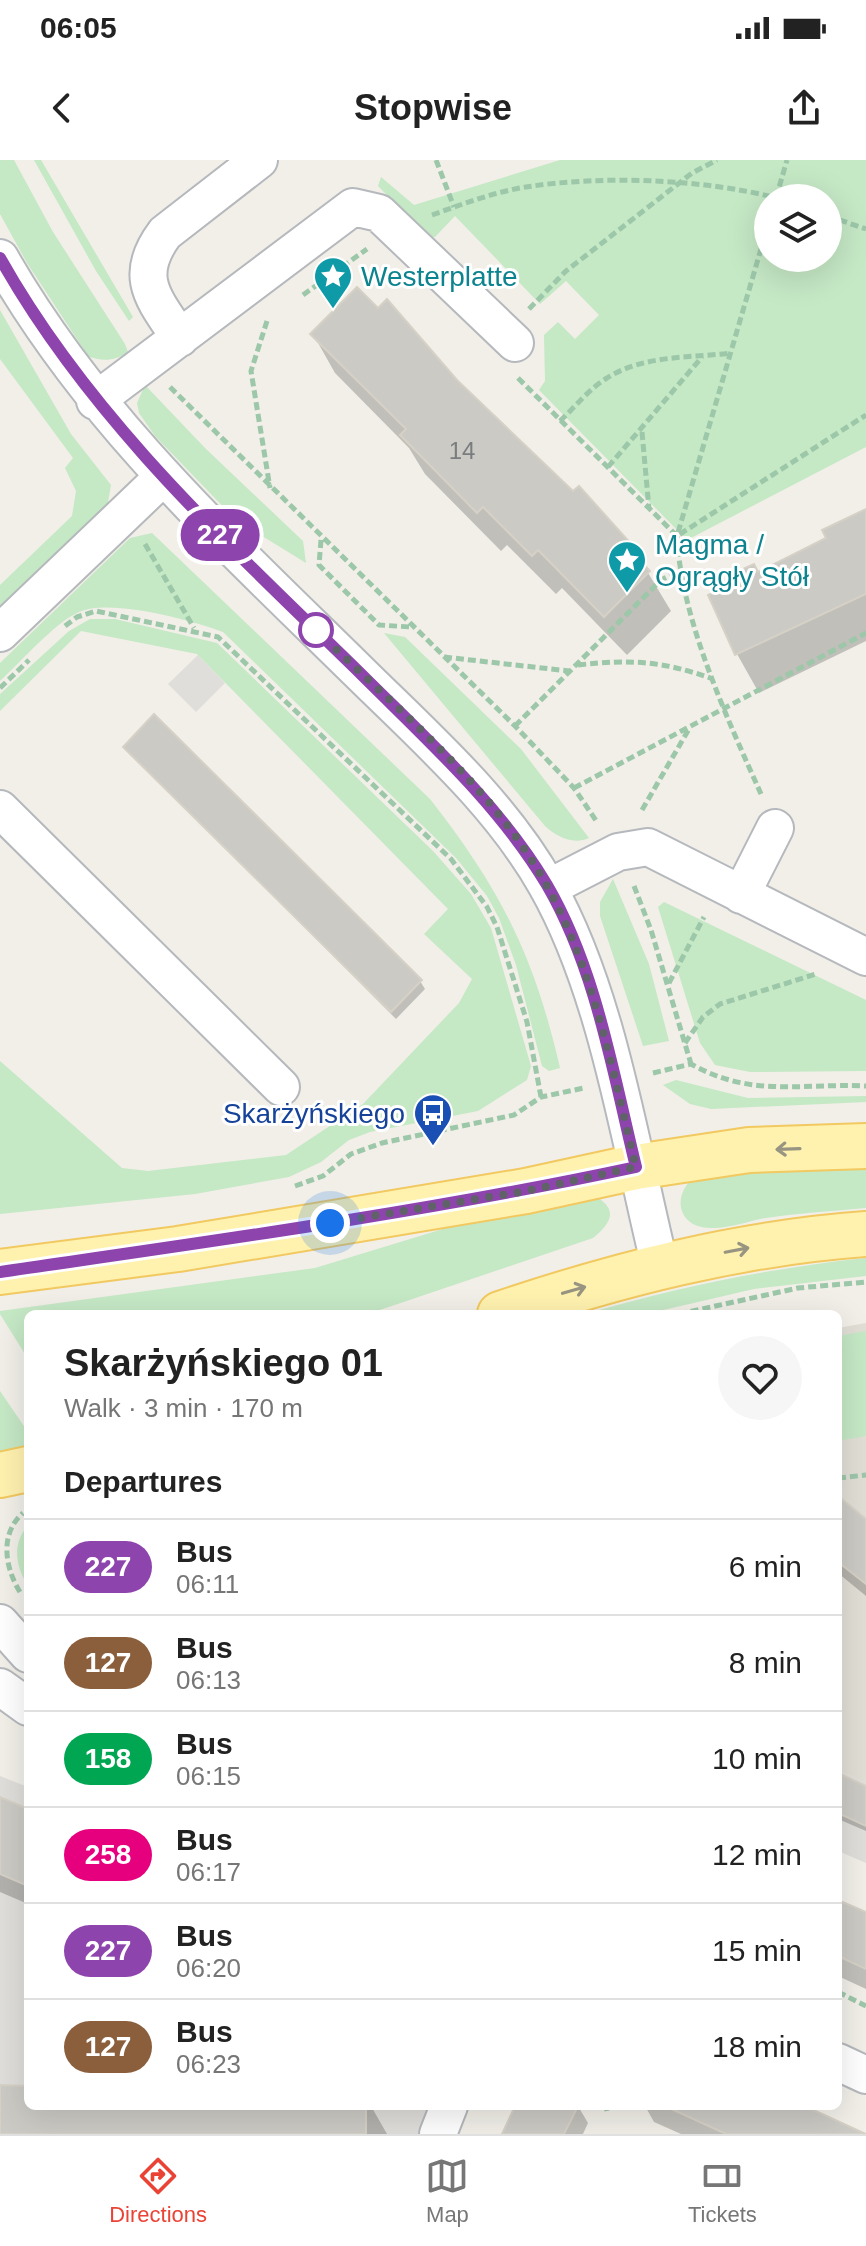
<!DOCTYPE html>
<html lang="en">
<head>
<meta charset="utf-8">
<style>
  body { margin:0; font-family:Arial,sans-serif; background:#f6f6f6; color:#222; height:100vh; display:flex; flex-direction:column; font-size:30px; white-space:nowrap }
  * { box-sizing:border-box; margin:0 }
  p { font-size:26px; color:#767676 }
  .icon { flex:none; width:44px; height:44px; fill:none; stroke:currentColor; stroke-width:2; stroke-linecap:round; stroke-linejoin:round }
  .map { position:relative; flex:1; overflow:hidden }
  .details { position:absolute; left:24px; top:1150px; width:818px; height:800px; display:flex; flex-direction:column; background:#fff; border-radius:12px; box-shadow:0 8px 32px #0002 }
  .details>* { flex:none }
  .badge { padding:0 16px; border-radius:26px; font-size:28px; line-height:52px }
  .controls { position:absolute; left:754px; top:24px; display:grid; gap:16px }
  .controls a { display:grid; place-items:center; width:88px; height:88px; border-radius:50%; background:#fff; box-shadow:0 8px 32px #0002; font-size:40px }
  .you { position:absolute; width:40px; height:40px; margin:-20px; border:6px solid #fff; border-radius:50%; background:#1a73e8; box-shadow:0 0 0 12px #1a73e833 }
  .map>.badge { position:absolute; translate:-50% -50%; box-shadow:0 0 0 4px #fff }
  h2 { padding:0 40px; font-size:30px; line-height:72px }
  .round { display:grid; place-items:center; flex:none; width:84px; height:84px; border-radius:42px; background:#f6f6f6 }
  .summary { display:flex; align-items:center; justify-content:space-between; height:136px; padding:0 40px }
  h1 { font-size:38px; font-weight:600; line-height:60px }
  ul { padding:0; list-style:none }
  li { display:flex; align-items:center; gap:24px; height:96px; padding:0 40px; border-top:2px solid #e0e0e0 }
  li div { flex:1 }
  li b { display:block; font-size:30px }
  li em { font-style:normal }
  li .badge { min-width:88px; font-weight:700; text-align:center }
  .status { display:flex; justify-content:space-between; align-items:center; height:56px; padding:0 40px; background:#fff; direction:ltr }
  .status svg { height:22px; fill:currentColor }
  header { display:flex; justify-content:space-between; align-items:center; height:104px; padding:0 40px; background:#fff; font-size:36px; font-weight:600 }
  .dock { display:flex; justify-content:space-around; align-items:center; height:112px; border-top:2px solid #e0e0e0; background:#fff; font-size:22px; color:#767676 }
  .dock a { display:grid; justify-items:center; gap:4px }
  .dock .active { color:#ea4335 }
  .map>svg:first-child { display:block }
  .industrial { fill:#e0deda }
  .education { fill:#e1ded6 }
  .green { fill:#c5e8c5; fill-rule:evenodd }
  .shadow { fill:#0003 }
  .building { fill:#cccac5; stroke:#d6d1c6; stroke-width:2 }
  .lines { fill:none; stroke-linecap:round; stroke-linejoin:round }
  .minor-casing { stroke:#b5b8bc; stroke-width:40 }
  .major-casing { stroke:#f2c960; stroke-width:48 }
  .path { stroke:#9cc7a9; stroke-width:5; stroke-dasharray:8 4; stroke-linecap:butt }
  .minor { stroke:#fff; stroke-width:36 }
  .major { stroke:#fff2af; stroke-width:44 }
  .oneway { stroke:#979581 }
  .line-casing { stroke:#fff; stroke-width:18 }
  .line { stroke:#8e44ad; stroke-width:12 }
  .walk { stroke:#5f6368; stroke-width:8; stroke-dasharray:0 14.4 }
  .stop-dot { fill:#fff; stroke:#8e44ad; stroke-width:4 }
  .labels { text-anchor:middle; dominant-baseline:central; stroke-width:6; stroke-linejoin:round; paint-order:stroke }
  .number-label { font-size:24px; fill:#7a7d7f }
  .culture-label { font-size:28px; fill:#0d838f; stroke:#fff; text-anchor:start }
  .transit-label { font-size:28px; fill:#164399; stroke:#fff; text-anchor:end }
</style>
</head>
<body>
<div class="status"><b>06:05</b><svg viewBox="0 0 49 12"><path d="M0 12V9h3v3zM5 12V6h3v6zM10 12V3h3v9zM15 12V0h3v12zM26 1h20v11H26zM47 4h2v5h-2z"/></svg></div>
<header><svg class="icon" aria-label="back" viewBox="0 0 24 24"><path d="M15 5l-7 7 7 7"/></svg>Stopwise<svg class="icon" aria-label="share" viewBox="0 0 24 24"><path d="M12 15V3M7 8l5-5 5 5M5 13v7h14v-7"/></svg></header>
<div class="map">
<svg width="866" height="1974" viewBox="0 0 866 1974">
  <rect width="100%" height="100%" fill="#f1efe8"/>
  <path class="industrial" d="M198,495L225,523L196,552L168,524Z
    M838,1611L866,1623V1703L838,1691Z
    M0,1616L28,1627V1946H439L427,1974H0Z"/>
  <path class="education" d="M866,1163V1623L838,1611V1168Z"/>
  <path class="green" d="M0,0H14L53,72L125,184L128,192C116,201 101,202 88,196L27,103L0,54Z
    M34,0H41L133,157L129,161L96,111Z
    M560,0H866V287L687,380L539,230L545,221L544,175L558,162L575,179L599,155L566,121L540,144L455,56L435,77H428L378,26L381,17L414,45ZM768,38H828V98H768Z
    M0,150L71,274L111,325L107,348L0,450V425L72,356L76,331L65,308L73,298L0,199Z
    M145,225L205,288L303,381L306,403L236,360L155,276L139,253L137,243Z
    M152,373L430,639C501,730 534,795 560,908L549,911L542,906L516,805L499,758L487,736L456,698L223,472C191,460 110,438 79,452C54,463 21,502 0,521V503L130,378Z
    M90,459H115L217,483L433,691L471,734L491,768L531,906L527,920L478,951L370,972L349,980L321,1002L289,1017L195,1034L0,1054V901L122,1008L148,1011L286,995L363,944L459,843L472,819L424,774L448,749L197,494L81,471L0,551V534L69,471Z
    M384,473L405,477L521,589L589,678C573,685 557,677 545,666Z
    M613,719L649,804L669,881L643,886L600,756V742Z
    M664,742L866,840V911L750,912L715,905L700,883L658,747Z
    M676,920L748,938L866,936V942L711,949L690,944L663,925Z
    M815,1008L866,1009V1048C833,1051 799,1053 766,1058C749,1061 728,1069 711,1068C679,1068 671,1038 693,1018Z
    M597,1037C619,1051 610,1064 593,1078L368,1154H28V1199L0,1154V1151L315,1108L479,1058Z
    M866,1098V1116L754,1129L646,1154H585C678,1127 770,1108 866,1098Z
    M866,1171V1276L838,1281V1176Z
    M0,1231L28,1272V1286L0,1292Z
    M28,1365V1426C15,1405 12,1384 28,1365Z"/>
  <path class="shadow" d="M313,174L431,195L573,334L578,328L633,388L671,451L627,495L562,428L556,434L507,385L501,391L425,314L409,288L335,213Z
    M866,351V481L759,533L737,494L758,414L828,379Z
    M125,587L420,821L425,829L396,859Z
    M838,1339L866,1362V1436L838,1413Z
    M838,1616L866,1628V1671L838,1659Z
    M0,1640L28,1651V1744L0,1732Z
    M838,1742L866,1755V1829L838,1816Z
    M0,1927L28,1928V1946H371L387,1974H0Z
    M518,1946H578L588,1963L583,1974H505Z
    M645,1946H800L862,1974H681L654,1962Z"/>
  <path class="building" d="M357,127L378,148L387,139L457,220L573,331L579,326L634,387L630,390L650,411L604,457L538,390L532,396L483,347L477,353L400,275L406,269L310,174Z
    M866,349V434L735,495L708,435L730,425L727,416L754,404L758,412L826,378L822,370Z
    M154,554L422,820L391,852L123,587Z
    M838,1336L866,1359V1424L838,1402Z
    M838,1613L866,1626V1666L838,1653Z
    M0,1637L28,1649V1726L0,1714Z
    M838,1740L866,1752V1809L838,1796Z
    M0,1925L28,1926V1946H366V1974H0Z
    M515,1946H578L564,1974H502Z
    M665,1946H805L866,1974H726Z"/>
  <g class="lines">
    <g class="minor-casing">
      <path id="minor" d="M0,98C92,260 229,384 360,513C427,579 501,644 547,726C608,834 630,985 660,1106
        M180,178C154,139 132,117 165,73L259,0
        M95,241L353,47L379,53L515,183
        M0,473L162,318
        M0,649L281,927
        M548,728L618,692L648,687L866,797
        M741,735L775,668
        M0,1463L28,1494
        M0,1527L28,1547
        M838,1902L866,1915
        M438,1974L449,1946"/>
    </g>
    <g class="major-casing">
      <path id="major" d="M0,1112L178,1089L526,1031L636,1007L749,990L866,986
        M500,1154C619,1114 740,1083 866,1074
        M0,1315L28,1309"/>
    </g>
    <path class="path" d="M436,0L454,47
      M776,38L787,0
      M432,55C463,44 494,32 526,27C602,15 703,19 777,38
      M828,56L866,69
      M303,135L367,89
      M529,149L566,111L692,13L717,0
      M267,161L251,211L270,328
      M518,218L677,376L768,65
      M170,227L515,566L574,628L597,662
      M560,261C575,247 590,228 607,218C643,195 689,198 731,193
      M642,272L649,349
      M608,307L702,197
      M321,380L319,405L379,465L411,467
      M145,384L194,468
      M65,466L77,457L96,451L218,477L451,699L487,747L497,767L527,862L541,937
      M444,497L569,511
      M578,505C631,499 663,501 713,519
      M0,528L29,500
      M515,566L661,420L679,411
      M574,628L866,473
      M761,634C727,558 681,459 677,376L866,255
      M642,650L689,569
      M634,726L651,770L691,904
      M669,823L704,757
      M685,883L703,857L720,844L816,814
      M653,913L691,904C752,938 800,923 866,926
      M295,1026L323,1016L351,994L382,983L514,955L541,937L584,928
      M679,1154L798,1128L866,1122
      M838,1318L866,1315
      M20,1432C4,1406 0,1373 23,1353
      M838,1832L866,1846
      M606,1946L607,1951"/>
    <use href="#minor" class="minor"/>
    <use href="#major" class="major"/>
  </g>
  <defs><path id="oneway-shaft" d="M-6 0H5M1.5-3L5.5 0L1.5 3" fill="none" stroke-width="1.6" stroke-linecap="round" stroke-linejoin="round" transform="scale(2)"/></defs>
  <g class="oneway">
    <use href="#oneway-shaft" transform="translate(788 989) rotate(178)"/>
    <use href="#oneway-shaft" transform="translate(737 1090) rotate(-11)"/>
    <use href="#oneway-shaft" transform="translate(574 1130) rotate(-16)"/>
  </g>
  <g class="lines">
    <g class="line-casing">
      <path id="line" d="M0,98C91,260 228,384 359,512C426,579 498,643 547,725C596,809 613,913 636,1007C426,1052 213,1081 0,1112"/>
    </g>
    <use href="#line" class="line"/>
    <path class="walk" d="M316,470C395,547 496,630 548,728C595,814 613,913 636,1007L526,1031L330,1063"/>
  </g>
  <defs>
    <g id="sight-pin" transform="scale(2)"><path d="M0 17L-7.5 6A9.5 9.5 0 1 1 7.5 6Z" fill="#0f9aa8" stroke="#fff"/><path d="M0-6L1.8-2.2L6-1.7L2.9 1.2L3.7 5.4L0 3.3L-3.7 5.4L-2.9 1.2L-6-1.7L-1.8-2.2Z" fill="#fff"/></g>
    <g id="bus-pin" transform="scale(2)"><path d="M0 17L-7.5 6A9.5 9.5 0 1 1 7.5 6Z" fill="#1a4fb4" stroke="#fff"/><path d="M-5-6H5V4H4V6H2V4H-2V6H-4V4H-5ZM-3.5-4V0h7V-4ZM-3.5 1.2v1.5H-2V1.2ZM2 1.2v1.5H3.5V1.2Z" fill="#fff"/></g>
  </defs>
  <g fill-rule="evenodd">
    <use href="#sight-pin" x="333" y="116"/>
    <use href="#sight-pin" x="627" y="400"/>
    <use href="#bus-pin" x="433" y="953"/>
  </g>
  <circle class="stop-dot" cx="316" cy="470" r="16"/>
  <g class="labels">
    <g class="number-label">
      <text x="462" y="290">14</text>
    </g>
    <g class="culture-label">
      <text x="361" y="116">Westerplatte</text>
      <text x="655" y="384">Magma /<tspan x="655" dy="32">Ogrągły Stół</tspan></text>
    </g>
    <g class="transit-label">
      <text x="405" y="953">Skarżyńskiego</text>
    </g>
  </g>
</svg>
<div class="controls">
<a><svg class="icon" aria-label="layers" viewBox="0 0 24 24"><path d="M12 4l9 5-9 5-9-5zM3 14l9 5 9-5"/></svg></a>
</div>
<div class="you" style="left:330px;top:1063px"></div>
<b class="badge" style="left:220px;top:375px;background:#8e44ad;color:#fff">227</b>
<section class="details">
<div class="summary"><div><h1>Skarżyńskiego 01</h1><p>Walk · 3 min · 170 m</p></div><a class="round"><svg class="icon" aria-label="heart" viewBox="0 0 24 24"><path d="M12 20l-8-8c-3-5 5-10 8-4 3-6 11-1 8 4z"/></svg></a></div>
<h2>Departures</h2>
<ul>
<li><span class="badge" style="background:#8e44ad;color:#fff">227</span><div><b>Bus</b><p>06:11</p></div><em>6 min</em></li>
<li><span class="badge" style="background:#8b5e3c;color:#fff">127</span><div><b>Bus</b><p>06:13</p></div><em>8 min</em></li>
<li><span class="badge" style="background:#00a651;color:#fff">158</span><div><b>Bus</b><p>06:15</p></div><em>10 min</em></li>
<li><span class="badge" style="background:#e6007e;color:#fff">258</span><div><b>Bus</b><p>06:17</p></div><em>12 min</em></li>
<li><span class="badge" style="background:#8e44ad;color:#fff">227</span><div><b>Bus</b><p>06:20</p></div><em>15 min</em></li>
<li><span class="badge" style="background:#8b5e3c;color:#fff">127</span><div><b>Bus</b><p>06:23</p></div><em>18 min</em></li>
</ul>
</section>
</div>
<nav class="dock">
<a class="active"><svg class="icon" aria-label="directions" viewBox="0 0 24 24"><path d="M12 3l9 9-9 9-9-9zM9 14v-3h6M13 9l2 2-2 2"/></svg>Directions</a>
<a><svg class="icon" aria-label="map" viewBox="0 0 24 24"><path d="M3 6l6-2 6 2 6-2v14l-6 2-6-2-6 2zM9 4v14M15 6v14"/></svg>Map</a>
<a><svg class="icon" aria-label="tickets" viewBox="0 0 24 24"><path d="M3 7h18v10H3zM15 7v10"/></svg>Tickets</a>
</nav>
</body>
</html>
